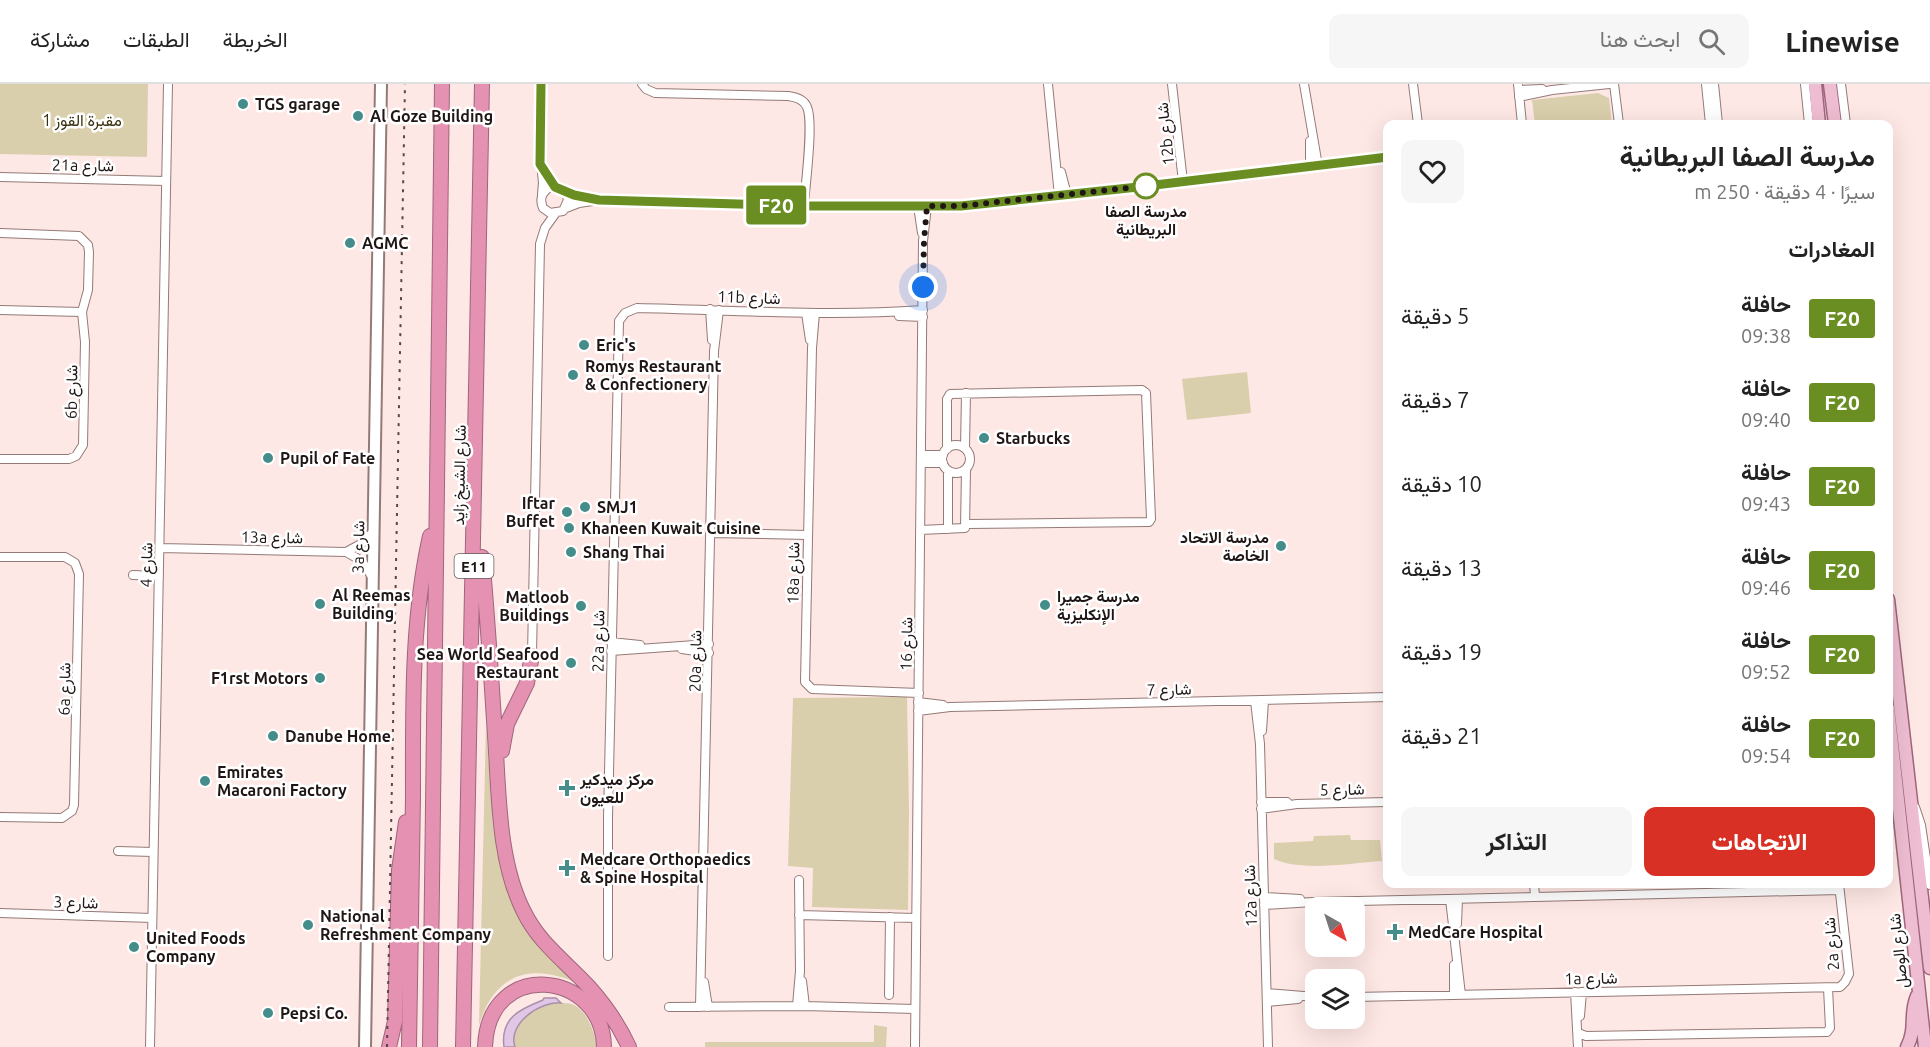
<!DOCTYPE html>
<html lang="ar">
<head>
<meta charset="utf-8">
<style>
  body { margin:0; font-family:Ubuntu,Vazirmatn,sans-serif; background:#f6f6f6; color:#222; direction:rtl; height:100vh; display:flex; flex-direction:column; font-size:22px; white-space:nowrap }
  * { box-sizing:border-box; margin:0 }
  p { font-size:20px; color:#767676 }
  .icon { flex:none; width:33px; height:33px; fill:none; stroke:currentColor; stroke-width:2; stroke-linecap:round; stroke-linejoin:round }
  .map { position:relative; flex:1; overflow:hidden; direction:ltr }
  .drawer { position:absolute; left:1383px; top:36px; width:510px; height:768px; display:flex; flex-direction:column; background:#fff; border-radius:12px; box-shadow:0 6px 24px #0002; direction:rtl }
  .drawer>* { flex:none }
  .badge { padding:0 12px; border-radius:4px; font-size:21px; line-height:39px }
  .needle { width:39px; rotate:141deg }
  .fabs { position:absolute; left:1305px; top:813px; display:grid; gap:12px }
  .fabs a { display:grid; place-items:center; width:60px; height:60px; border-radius:12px; background:#fff; box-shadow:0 6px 24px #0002; font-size:30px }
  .you { position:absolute; width:30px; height:30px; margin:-15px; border:4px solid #fff; border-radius:50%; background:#1a73e8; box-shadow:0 0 0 9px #1a73e833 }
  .map>.badge { position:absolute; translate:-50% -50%; box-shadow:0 0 0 3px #fff }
  h2 { padding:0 18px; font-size:22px; line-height:54px }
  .round { display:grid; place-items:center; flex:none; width:63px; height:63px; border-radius:12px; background:#f6f6f6 }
  .headline { display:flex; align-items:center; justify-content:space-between; height:102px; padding:0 18px }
  h1 { font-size:28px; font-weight:700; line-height:45px }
  .action { display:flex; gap:12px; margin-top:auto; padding:12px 18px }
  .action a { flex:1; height:69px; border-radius:12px; background:#d93025; color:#fff; font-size:24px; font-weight:700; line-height:69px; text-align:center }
  .action a+a { background:#f6f6f6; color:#222 }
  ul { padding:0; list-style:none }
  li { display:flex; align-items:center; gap:18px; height:84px; padding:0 18px }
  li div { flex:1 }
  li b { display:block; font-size:22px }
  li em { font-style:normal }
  li .badge { min-width:66px; font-weight:700; text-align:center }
  header { display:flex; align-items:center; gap:36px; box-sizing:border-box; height:84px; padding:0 30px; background:#fff; border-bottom:2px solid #e0e0e0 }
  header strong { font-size:28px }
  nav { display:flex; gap:33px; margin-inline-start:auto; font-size:21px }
  .search { width:420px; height:54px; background:#f6f6f6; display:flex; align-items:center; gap:15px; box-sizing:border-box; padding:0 21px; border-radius:12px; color:#767676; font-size:22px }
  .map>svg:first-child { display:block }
  .green { fill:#dacfac }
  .water { fill:#e2c6e7; stroke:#a891a8; stroke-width:1.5 }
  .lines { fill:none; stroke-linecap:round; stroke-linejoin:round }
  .street-casing { stroke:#937a76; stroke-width:10 }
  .secondary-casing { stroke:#937a76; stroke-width:14 }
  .primary-casing { stroke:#9f667b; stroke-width:15 }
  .highway-casing { stroke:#9f667b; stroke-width:16 }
  .street { stroke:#fff; stroke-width:8 }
  .secondary { stroke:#fff; stroke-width:10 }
  .primary { stroke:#efbdd1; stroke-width:12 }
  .highway { stroke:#e491b2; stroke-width:14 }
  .rail { stroke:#554948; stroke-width:2; stroke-dasharray:3 6; stroke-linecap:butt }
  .line-casing { stroke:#fff; stroke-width:14 }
  .line { stroke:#6b8e23; stroke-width:9 }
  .walk { stroke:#1f1615; stroke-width:6; stroke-dasharray:0 10.8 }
  .poi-dot { fill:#458d8a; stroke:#fff; stroke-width:2 }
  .stop-dot { fill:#fff; stroke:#6b8e23; stroke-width:3 }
  .labels { text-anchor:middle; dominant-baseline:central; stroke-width:5; stroke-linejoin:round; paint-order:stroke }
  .shield { fill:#fff; stroke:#625c5b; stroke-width:1.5 }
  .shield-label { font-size:15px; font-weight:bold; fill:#1f1615 }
  .poi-label { font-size:16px; font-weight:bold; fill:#1f1615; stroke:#fff; text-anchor:start }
  .park-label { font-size:16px; fill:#3a300f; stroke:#fff }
  .street-label { font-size:16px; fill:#1f1615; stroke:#fff }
  .stop-label { font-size:16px; font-weight:bold; fill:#1f1615; stroke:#fff }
</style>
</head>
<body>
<header>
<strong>Linewise</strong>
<div class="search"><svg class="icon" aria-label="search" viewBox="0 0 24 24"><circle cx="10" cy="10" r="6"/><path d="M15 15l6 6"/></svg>ابحث هنا</div>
<nav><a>الخريطة</a><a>الطبقات</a><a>مشاركة</a></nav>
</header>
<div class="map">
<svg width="1930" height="963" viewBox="0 0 1930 963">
  <rect width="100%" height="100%" fill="#fee8e5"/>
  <path class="green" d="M0,0H148L147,73L0,70Z
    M1598,9L1609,14L1612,40H1535L1532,16Z
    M1247,288L1251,329L1187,336L1182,295Z
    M907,613L909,727L908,826L812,823L813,784L788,782L793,614Z
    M486,640L493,741L497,768L503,792L511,814L581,901C533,878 495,888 479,941Z
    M1350,751L1351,756H1380L1382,777C1351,779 1302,788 1274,775V759L1313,757L1314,752Z
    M557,918C562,919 568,919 572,920C586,925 596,949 596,963H515C507,939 537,923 557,918Z
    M874,941L887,943L886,963H705V958H874Z"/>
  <path class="water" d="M544,914H556L561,919C540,917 507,940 515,963H504C500,934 520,925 543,916Z"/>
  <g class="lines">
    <g class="street-casing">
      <path id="street" d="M541,0L540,69L543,99L542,110
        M642,0L646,5L655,9L788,12C796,13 804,15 807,23C814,39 805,102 804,122
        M1048,0L1059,112
        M1172,0L1183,98
        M1304,0L1318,82
        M1413,0L1418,40
        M1518,0L1522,40
        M1614,0L1619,40
        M1706,0L1710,40
        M1714,0L1718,40
        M1805,0L1809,40
        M1841,0L1846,40
        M1519,6L1542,5
        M1519,13L1552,6L1609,0
        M1310,57V83
        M542,81L556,103
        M1061,88L1067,111
        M0,93L166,97
        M566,108L568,116L563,127L550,129L543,124C539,114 542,108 550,103H560L574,111L591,114
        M918,122L922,149
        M566,124L579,119L599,116L804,122H961L1138,103L1388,73
        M0,149L79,152L88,161L89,168L88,206L82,228L85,258L83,361L76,372L69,375H0
        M710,225L712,256
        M0,226L82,228
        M806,229L810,256
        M815,229L812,264L805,598L812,605L919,609
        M899,232L923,233
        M942 375a14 14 0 1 1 28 0a14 14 0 1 1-28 0Z
        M965,364L966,309
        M947,365V315L950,310L1142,306L1146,309L1151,435L1149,438L966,440
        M921,371H943
        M921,379H943
        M948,387V445
        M920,446L965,444L966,386
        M711,449L808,451
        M160,464L346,468L362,477L372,493
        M346,468L361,460L373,448
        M0,473H65L75,479L79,490L74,721L72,727L62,734L0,733
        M133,491L159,492
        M611,558L640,561
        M682,565L709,569
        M611,567L709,560
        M532,571L540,160L545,144L555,130
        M1255,617L1260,660L1268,963
        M918,618L943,621
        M918,627L950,623L1388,613
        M1262,647L1264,617
        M1261,718H1287
        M1915,723L1921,741L1930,801
        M1261,725L1297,720L1388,718
        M118,767L153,768
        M1534,800L1535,812
        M1264,813L1300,815
        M1450,815L1461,911
        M1264,821L1313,818L1839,806
        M0,829L152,834
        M799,831L916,834
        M1457,840L1458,815
        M608,872V734L619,237L625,229L637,224C732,226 828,233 923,226
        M1454,881V911
        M802,897L805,922
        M704,898L708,923
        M1575,908L1578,963
        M1267,909L1316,913
        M889,911L890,833
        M1354,913L1840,903L1845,898L1849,890L1839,800
        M1267,918L1298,915
        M797,922L800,887L799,796
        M669,923L805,922L915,925
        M700,923L714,267L719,226
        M1580,932L1582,908
        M1578,949L1586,952L1827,948L1830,944L1828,904
        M150,963L168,0
        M915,963L923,157L927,122"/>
    </g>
    <g class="secondary-casing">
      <path id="secondary" d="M365,963L381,0"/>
    </g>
    <g class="primary-casing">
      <path id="primary" d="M1815,0L1819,40
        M1830,0L1835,40
        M1888,515L1930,884
        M1888,624L1925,963
        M1907,963C1917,944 1909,930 1917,912"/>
    </g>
    <g class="highway-casing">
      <path id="highway" d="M482,473C488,538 492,603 496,668C499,720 500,781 524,828C539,859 566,878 589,903C605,921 619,941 629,963
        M502,667L507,640L527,599L532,571
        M389,963L395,937L399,786L406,738
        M409,963C410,879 412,795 413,712C413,625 411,537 430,452
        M430,963L442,0
        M463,963L482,0
        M485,963C488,873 603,887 604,963"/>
    </g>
    <use href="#street" class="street"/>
    <use href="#secondary" class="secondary"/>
    <use href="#primary" class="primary"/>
    <use href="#highway" class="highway"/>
    <path class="rail" d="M387,963L405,0"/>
  </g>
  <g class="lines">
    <g class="line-casing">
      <path id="line" d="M541,0L540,80L555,103L574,111L599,116L804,122H961L1138,103L1388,73"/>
    </g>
    <use href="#line" class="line"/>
    <path class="walk" d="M923,203L924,157L927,122H961L1146,102"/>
  </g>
  <g class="poi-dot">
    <circle cx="243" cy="20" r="6"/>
    <circle cx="358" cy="32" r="6"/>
    <circle cx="350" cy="159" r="6"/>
    <circle cx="584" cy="261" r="6"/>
    <circle cx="573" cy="291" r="6"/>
    <circle cx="984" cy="354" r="6"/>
    <circle cx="268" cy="374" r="6"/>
    <circle cx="585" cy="423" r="6"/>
    <circle cx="567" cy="428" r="6"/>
    <circle cx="569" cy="444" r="6"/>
    <circle cx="1281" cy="462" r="6"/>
    <circle cx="571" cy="468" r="6"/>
    <circle cx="320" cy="520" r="6"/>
    <circle cx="1045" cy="521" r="6"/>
    <circle cx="581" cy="522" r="6"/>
    <circle cx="571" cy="579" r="6"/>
    <circle cx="320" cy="594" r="6"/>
    <circle cx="273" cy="652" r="6"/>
    <circle cx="205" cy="697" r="6"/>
    <path d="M564 695h6v6h6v6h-6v6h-6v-6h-6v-6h6z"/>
    <path d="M564 775h6v6h6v6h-6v6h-6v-6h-6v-6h6z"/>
    <circle cx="308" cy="841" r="6"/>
    <path d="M1392 839h6v6h6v6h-6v6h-6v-6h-6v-6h6z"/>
    <circle cx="134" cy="863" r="6"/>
    <circle cx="268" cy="929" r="6"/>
  </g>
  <circle class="stop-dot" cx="1146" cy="102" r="12"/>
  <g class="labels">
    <rect class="shield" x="454.5" y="470" width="39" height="24" rx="4.5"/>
    <g class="shield-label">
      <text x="474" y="482">E11</text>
    </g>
    <g class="poi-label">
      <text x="255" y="20">TGS garage</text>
      <text x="370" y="32">Al Goze Building</text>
      <text x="362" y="159">AGMC</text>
      <text x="596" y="261">Eric's</text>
      <text x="585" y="282">Romys Restaurant<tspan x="585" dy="18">&amp; Confectionery</tspan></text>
      <text x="996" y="354">Starbucks</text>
      <text x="280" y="374">Pupil of Fate</text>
      <text x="555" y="419" text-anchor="end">Iftar<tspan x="555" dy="18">Buffet</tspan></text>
      <text x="597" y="423">SMJ1</text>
      <text x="581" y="444">Khaneen Kuwait Cuisine</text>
      <text x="1269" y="453" text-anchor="end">مدرسة الاتحاد<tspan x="1269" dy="18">الخاصة</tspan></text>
      <text x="583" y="468">Shang Thai</text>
      <text x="332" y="511">Al Reemas<tspan x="332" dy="18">Building</tspan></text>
      <text x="1057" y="512">مدرسة جميرا<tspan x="1057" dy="18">الإنكليزية</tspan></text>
      <text x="569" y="513" text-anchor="end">Matloob<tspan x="569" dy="18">Buildings</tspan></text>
      <text x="559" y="570" text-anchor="end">Sea World Seafood<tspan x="559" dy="18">Restaurant</tspan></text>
      <text x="308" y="594" text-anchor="end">F1rst Motors</text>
      <text x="285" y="652">Danube Home</text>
      <text x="217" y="688">Emirates<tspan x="217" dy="18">Macaroni Factory</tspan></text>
      <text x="580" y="695">مركز ميدكير<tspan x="580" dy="18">للعيون</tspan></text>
      <text x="580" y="775">Medcare Orthopaedics<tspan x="580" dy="18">&amp; Spine Hospital</tspan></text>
      <text x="320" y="832">National<tspan x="320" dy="18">Refreshment Company</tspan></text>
      <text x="1408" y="848">MedCare Hospital</text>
      <text x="146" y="854">United Foods<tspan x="146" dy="18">Company</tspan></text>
      <text x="280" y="929">Pepsi Co.</text>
    </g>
    <g class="park-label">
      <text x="82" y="36">مقبرة القوز 1</text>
    </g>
    <g class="street-label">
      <text transform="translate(1165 50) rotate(-96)">12b شارع</text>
      <text transform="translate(83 81) rotate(1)">21a شارع</text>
      <text transform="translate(749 213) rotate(2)">11b شارع</text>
      <text transform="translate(71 308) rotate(-89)">6b شارع</text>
      <text transform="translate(459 391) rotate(-89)">شارع الشيخ زايد</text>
      <text transform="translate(272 453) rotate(1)">13a شارع</text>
      <text transform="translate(358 463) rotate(-89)">3a شارع</text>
      <text transform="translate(146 481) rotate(-89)">شارع 4</text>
      <text transform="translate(793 489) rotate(-89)">18a شارع</text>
      <text transform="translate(598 557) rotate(-89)">22a شارع</text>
      <text transform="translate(906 560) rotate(-89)">شارع 16</text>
      <text transform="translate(695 577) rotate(-89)">20a شارع</text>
      <text transform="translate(64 605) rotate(-89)">6a شارع</text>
      <text transform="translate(1169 605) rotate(-1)">شارع 7</text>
      <text transform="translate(1342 705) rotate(-1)">شارع 5</text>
      <text transform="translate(1250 812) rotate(-92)">12a شارع</text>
      <text transform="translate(76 818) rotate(2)">شارع 3</text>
      <text transform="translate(1831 860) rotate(-95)">2a شارع</text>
      <text transform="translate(1898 867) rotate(-96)">شارع الوصل</text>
      <text transform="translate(1591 894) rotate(-1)">1a شارع</text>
    </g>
    <g class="stop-label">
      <text x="1146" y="127">مدرسة الصفا<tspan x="1146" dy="18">البريطانية</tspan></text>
    </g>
  </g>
</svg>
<div class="fabs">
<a><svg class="needle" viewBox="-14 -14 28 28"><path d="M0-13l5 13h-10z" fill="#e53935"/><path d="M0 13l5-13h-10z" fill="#767676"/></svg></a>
<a><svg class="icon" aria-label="layers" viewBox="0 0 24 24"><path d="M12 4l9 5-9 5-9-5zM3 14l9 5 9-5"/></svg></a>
</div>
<div class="you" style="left:923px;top:203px"></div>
<b class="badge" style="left:776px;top:121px;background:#6b8e23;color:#fff">F20</b>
<section class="drawer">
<div class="headline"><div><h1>مدرسة الصفا البريطانية</h1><p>سيرًا · 4 دقيقة · 250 m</p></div><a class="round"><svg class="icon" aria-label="heart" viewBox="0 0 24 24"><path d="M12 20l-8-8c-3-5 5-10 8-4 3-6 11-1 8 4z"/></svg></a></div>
<h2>المغادرات</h2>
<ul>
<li><span class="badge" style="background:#6b8e23;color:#fff">F20</span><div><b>حافلة</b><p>09:38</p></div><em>5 دقيقة</em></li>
<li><span class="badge" style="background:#6b8e23;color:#fff">F20</span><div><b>حافلة</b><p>09:40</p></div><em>7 دقيقة</em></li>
<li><span class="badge" style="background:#6b8e23;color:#fff">F20</span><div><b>حافلة</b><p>09:43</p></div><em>10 دقيقة</em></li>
<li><span class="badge" style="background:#6b8e23;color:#fff">F20</span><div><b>حافلة</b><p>09:46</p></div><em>13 دقيقة</em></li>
<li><span class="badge" style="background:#6b8e23;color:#fff">F20</span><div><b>حافلة</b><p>09:52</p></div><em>19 دقيقة</em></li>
<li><span class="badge" style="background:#6b8e23;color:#fff">F20</span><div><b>حافلة</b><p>09:54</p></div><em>21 دقيقة</em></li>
</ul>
<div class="action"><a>الاتجاهات</a><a>التذاكر</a></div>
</section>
</div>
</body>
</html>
